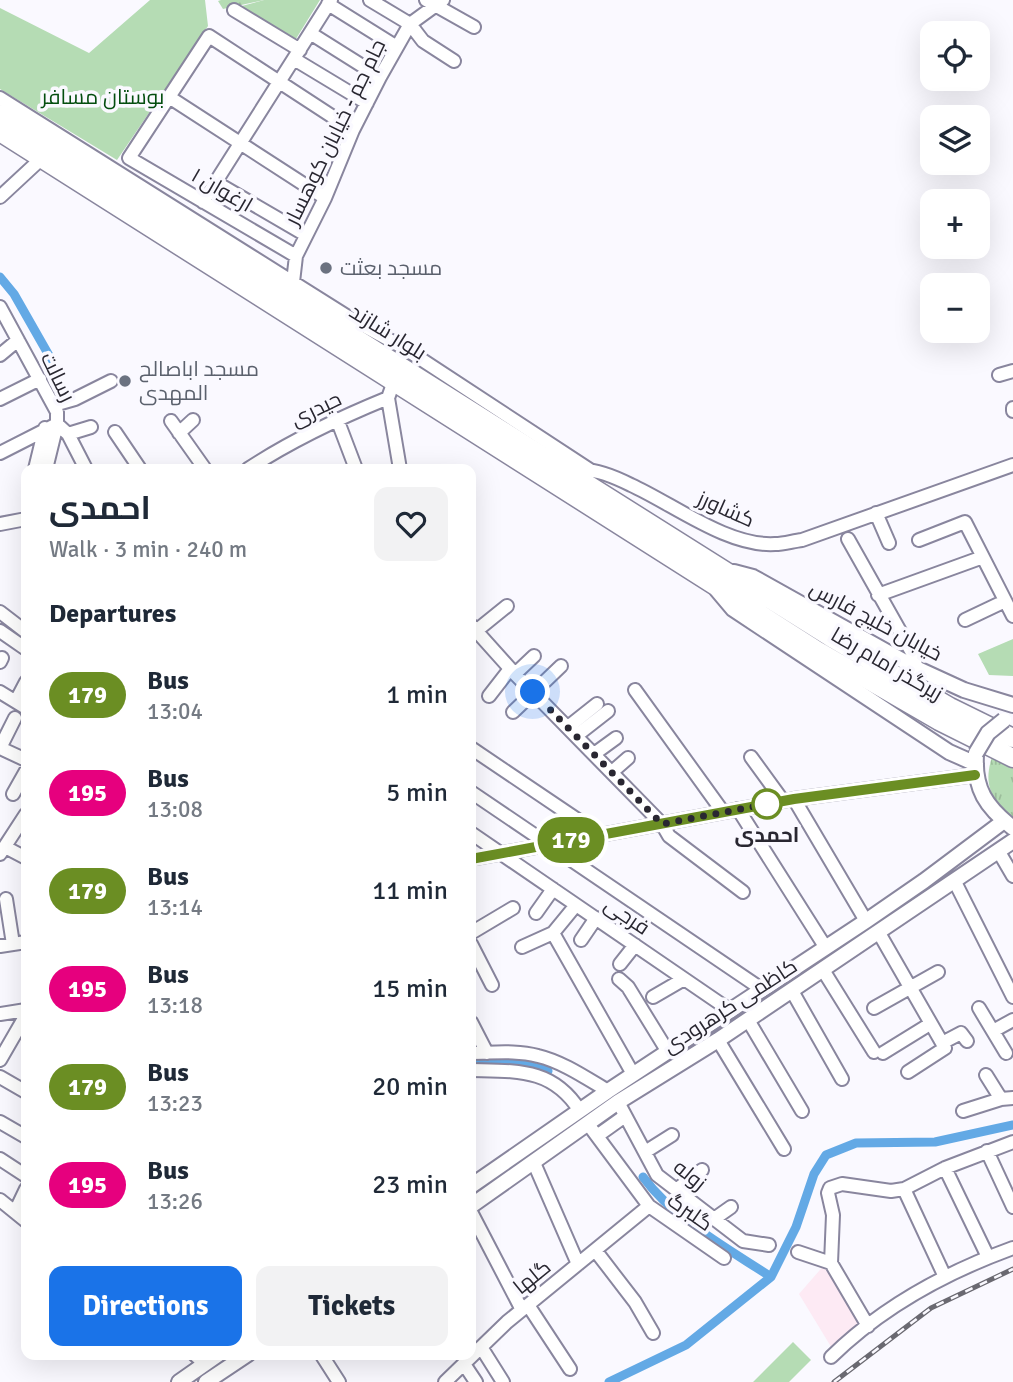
<!DOCTYPE html>
<html lang="en">
<head>
<meta charset="utf-8">
<style>
  body { margin:0; font-family:Signika,Cairo,sans-serif; background:#f2f2f3; color:#1f2937; height:100vh; display:flex; flex-direction:column; font-size:26px; white-space:nowrap }
  * { box-sizing:border-box; margin:0 }
  p { font-size:23px; color:#747a83 }
  .icon { flex:none; width:38px; height:38px; fill:none; stroke:currentColor; stroke-width:2; stroke-linecap:round; stroke-linejoin:round }
  .map { position:relative; flex:1; overflow:hidden }
  .details { position:absolute; left:21px; top:464px; width:455px; height:896px; display:flex; flex-direction:column; background:#fff; border-radius:14px; box-shadow:0 7px 28px #0002 }
  .details>* { flex:none }
  .badge { padding:0 14px; border-radius:23px; font-size:24px; line-height:46px }
  .tools { position:absolute; left:920px; top:21px; display:grid; gap:14px }
  .tools a { display:grid; place-items:center; width:70px; height:70px; border-radius:14px; background:#fff; box-shadow:0 7px 28px #0002; font-size:35px }
  .you { position:absolute; width:35px; height:35px; margin:-18px; border:5px solid #fff; border-radius:50%; background:#1a73e8; box-shadow:0 0 0 10px #1a73e833 }
  .map>.badge { position:absolute; translate:-50% -50%; box-shadow:0 0 0 4px #fff }
  h2 { padding:0 28px; font-size:26px; line-height:63px }
  .round { display:grid; place-items:center; flex:none; width:74px; height:74px; border-radius:14px; background:#f2f2f3 }
  .overview { display:flex; align-items:center; justify-content:space-between; height:119px; padding:0 28px }
  h1 { font-size:33px; font-weight:700; line-height:52px }
  .action { display:flex; gap:14px; margin-top:auto; padding:14px 28px }
  .action a { flex:1; height:80px; border-radius:14px; background:#1a73e8; color:#fff; font-size:28px; font-weight:700; line-height:80px; text-align:center }
  .action a+a { background:#f2f2f3; color:#1f2937 }
  ul { padding:0; list-style:none }
  li { display:flex; align-items:center; gap:21px; height:98px; padding:0 28px }
  li div { flex:1 }
  li b { display:block; font-size:26px }
  li em { font-style:normal }
  li .badge { min-width:77px; font-weight:700; text-align:center }
  .map>svg:first-child { display:block }
  .education { fill:#fdeaf4 }
  .grass { fill:url(#grass-tufts) }
  .forest { fill:url(#forest-firs) }
  .park { fill:#b5dcb4 }
  .lines { fill:none; stroke-linecap:round; stroke-linejoin:round }
  .canal { stroke:#63a9e5; stroke-width:9 }
  .minor-casing { stroke:#89869e; stroke-width:16 }
  .major-casing { stroke:#89869e; stroke-width:18 }
  .highway-casing { stroke:#89869e; stroke-width:21 }
  .minor { stroke:#fff; stroke-width:12 }
  .major { stroke:#fff; stroke-width:14 }
  .highway { stroke:#fff; stroke-width:18 }
  .rail-casing { stroke:#6a6971; stroke-width:5 }
  .rail { stroke:#faf9ff; stroke-width:2.5; stroke-dasharray:8; stroke-linecap:butt }
  .major-bridge-casing { stroke:#89869e; stroke-width:18; stroke-linecap:butt }
  .major-bridge { stroke:#fff; stroke-width:14 }
  .line-casing { stroke:#fff; stroke-width:16 }
  .line { stroke:#6b8e23; stroke-width:10 }
  .walk { stroke:#292731; stroke-width:7; stroke-dasharray:0 12.6 }
  .worship-dot { fill:#6b7280; stroke:#faf9ff; stroke-width:2.5 }
  .stop-dot { fill:#fff; stroke:#6b8e23; stroke-width:3.5 }
  .labels { text-anchor:middle; dominant-baseline:central; stroke-width:7; stroke-linejoin:round; paint-order:stroke }
  .park-label { font-size:21px; fill:#044e0f; stroke:#faf9ff }
  .street-label { font-size:21px; fill:#292731; stroke:#faf9ff }
  .worship-label { font-size:21px; fill:#5b616d; stroke:#faf9ff; text-anchor:start }
  .stop-label { font-size:21px; font-weight:bold; fill:#292731; stroke:#faf9ff }
</style>
</head>
<body>
<div class="map">
<svg width="1013" height="1382" viewBox="0 0 1013 1382">
  <defs>
    <pattern id="grass-tufts" width="24" height="20" patternUnits="userSpaceOnUse" patternTransform="scale(1.75)"><rect width="24" height="20" fill="#b5dcb4"/><path d="M3 7l-1-3M5 7V3M7 7l1-3M15 17l-1-3M17 17v-4M19 17l1-3" fill="none" stroke="#9cbd9b"/></pattern>
    <pattern id="forest-firs" width="22" height="20" patternUnits="userSpaceOnUse" patternTransform="scale(1.75)"><rect width="22" height="20" fill="#b5dcb4"/><path d="M5 1l3.5 6h-7zM16 11l3.5 6h-7z" fill="#9cbd9b"/></pattern>
  </defs>
  <rect width="100%" height="100%" fill="#faf9ff"/>
  <path class="education" d="M826,1263L863,1325L833,1350L799,1294Z"/>
  <path class="grass" d="M992,757L1013,766V822C994,800 982,788 992,757Z"/>
  <path class="forest" d="M221,0H264L223,9L218,1Z"/>
  <path class="park" d="M150,0H205L208,26L117,160L0,89V8L89,53Z
    M264,0H320L294,42L238,7Z
    M1013,639V676L989,675L978,654Z
    M793,1342L811,1360L789,1382H753Z"/>
  <g class="lines">
    <path class="canal" d="M0,277L14,294L51,359L54,382
      M471,1059L509,1060L548,1071
      M643,1177C675,1220 727,1248 771,1277
      M609,1382L686,1345L771,1277L796,1227L814,1174L826,1155L856,1143L935,1142L1013,1125"/>
    <g class="minor-casing">
      <path id="minor" d="M370,0L410,24L423,41L454,61
        M426,0L474,27
        M328,4L397,47
        M234,10L300,50
        M310,33L380,77
        M294,59L367,103
        M169,97L325,198
        M0,98L353,320L404,348L590,470
        M215,182L306,235
        M0,197L42,158
        M203,202L331,0
        M296,256L129,158L209,36L353,130
        M293,282L296,256L325,198L353,130L380,77L410,24L443,0
        M0,307L57,412V424L46,469
        M0,355L18,340
        M999,375L1013,371
        M388,398L400,469
        M0,399L40,379
        M54,405L75,399L111,381
        M1013,408V411
        M337,419L356,469
        M171,421L205,469
        M57,424L68,434L86,469
        M115,432L140,469
        M179,433L193,420
        M68,434L91,427
        M0,453L57,424
        M35,469L45,428
        M248,469C292,440 339,418 388,398L394,381
        M584,470C599,470 617,478 631,485C673,504 728,547 775,544C784,544 793,541 802,540L1013,465
        M876,513L889,543
        M0,524L26,519
        M848,539L915,658L916,668
        M919,540L965,522L1013,616
        M878,595L983,557
        M0,612L26,632
        M965,620L1005,601
        M471,625L515,674L662,824L669,836L743,892
        M0,631L26,649
        M476,631L507,606
        M0,662L2,658
        M515,674L534,656
        M635,690L723,812
        M0,692L26,708
        M489,696L510,669
        M16,701L26,682
        M513,712L561,666
        M568,727L597,704
        M576,736L608,711
        M0,748L15,718
        M0,748L26,760
        M471,748L600,835
        M594,754L616,738
        M751,757L783,801
        M612,772L628,758
        M471,792L763,990
        M13,794L26,771
        M794,799L866,921
        M738,809L826,948
        M471,833L731,1011
        M5,847L26,858
        M999,852L1013,876
        M0,854L26,814
        M471,859L794,799L975,775
        M955,882L1013,997
        M6,899L13,944
        M536,913L553,889
        M471,933L513,908
        M553,933L633,1074
        M879,933L945,1048L908,1072
        M581,940L596,918
        M471,944L492,985
        M0,946L26,942
        M522,947L553,933L576,905
        M620,964L635,945
        M823,970L874,1052
        M619,979L628,987L668,1052
        M792,991L842,1079
        M653,997L684,979
        M874,1008L938,972
        M979,1008L1006,1053
        M0,1014L26,1010
        M748,1020L802,1111
        M471,1022L487,1053
        M993,1031L1013,1020
        M718,1040L784,1149
        M942,1043L961,1033L967,1041
        M471,1053C493,1053 516,1050 538,1056C563,1062 586,1078 608,1091
        M883,1053L930,1024
        M0,1060L26,1015
        M471,1070C517,1071 553,1068 580,1111
        M986,1075L1001,1099
        M0,1077L26,1092
        M618,1102L657,1175L743,1241L769,1245
        M963,1111L1001,1099L1013,1098
        M0,1122L26,1137
        M588,1124L649,1206L724,1258
        M597,1136L625,1116
        M987,1151L1013,1207
        M645,1152L672,1135
        M0,1159L26,1176
        M534,1163L578,1264
        M945,1168L988,1257
        M904,1189L945,1277
        M676,1190L702,1170
        M0,1200L26,1221
        M15,1212L26,1189
        M471,1212L522,1310
        M714,1219L731,1207
        M595,1250L635,1302L653,1333
        M798,1252L831,1263L868,1326
        M831,1263L833,1215L828,1193L830,1188L842,1184L891,1191L904,1189L945,1168L1013,1142
        M528,1305L570,1369
        M481,1347L503,1382
        M194,1354L205,1364
        M321,1354L339,1382
        M831,1357C881,1308 947,1272 1013,1248
        M464,1364L476,1382
        M445,1382L507,1322L649,1206"/>
    </g>
    <g class="major-casing">
      <path id="major" d="M734,572L753,577L916,668L964,690L1013,705
        M717,590L733,609L949,752L976,764
        M976,755C974,789 986,807 1013,828
        M471,1186L608,1091L866,921L924,881L1004,821
        M471,1206L618,1102L718,1040L1013,841
        M179,1382L219,1354
        M206,1382L248,1354"/>
    </g>
    <g class="highway-casing">
      <path id="highway" d="M0,114L830,637L950,707L1013,738
        M0,132L818,651L939,721L1013,758"/>
    </g>
    <use href="#minor" class="minor"/>
    <use href="#major" class="major"/>
    <use href="#highway" class="highway"/>
    <g class="rail-casing">
      <path id="rail" d="M834,1382L931,1308L1013,1269"/>
    </g>
    <use href="#rail" class="rail"/>
    <g class="major-bridge-casing">
      <path id="major-bridge" d="M976,753L988,733L1004,720"/>
    </g>
    <use href="#major-bridge" class="major-bridge"/>
  </g>
  <g class="lines">
    <g class="line-casing">
      <path id="line" d="M471,859L794,799L975,775"/>
    </g>
    <use href="#line" class="line"/>
    <path class="walk" d="M533,692L662,824L767,804"/>
  </g>
  <g class="worship-dot">
    <circle cx="326" cy="268" r="7"/>
    <circle cx="125" cy="381" r="7"/>
  </g>
  <circle class="stop-dot" cx="767" cy="804" r="14"/>
  <g class="labels">
    <g class="park-label">
      <text x="103" y="97">بوستان مسافر</text>
    </g>
    <g class="street-label">
      <text transform="translate(335 132) rotate(-64)">جام جم - خیابان کوهسار</text>
      <text transform="translate(222 190) rotate(30)">ارغوان ۱</text>
      <text transform="translate(388 332) rotate(32)">بلوار شازند</text>
      <text transform="translate(58 377) rotate(64)">رسالت</text>
      <text transform="translate(316 409) rotate(-26)">حیدری</text>
      <text transform="translate(726 509) rotate(24)">کشاورز</text>
      <text transform="translate(876 621) rotate(28)">خیابان خلیج فارس</text>
      <text transform="translate(887 664) rotate(30)">زیرگذر امام رضا</text>
      <text transform="translate(627 916) rotate(34)">فرجی</text>
      <text transform="translate(730 1006) rotate(-33)">کاظمی کرهرودی</text>
      <text transform="translate(690 1175) rotate(39)">زوله</text>
      <text transform="translate(690 1212) rotate(35)">گلبرگ</text>
      <text transform="translate(532 1277) rotate(-39)">گلها</text>
    </g>
    <g class="worship-label">
      <text x="340" y="268">مسجد بعثت</text>
      <text x="139" y="369">مسجد اباصالح<tspan x="139" dy="24">المهدی</tspan></text>
    </g>
    <g class="stop-label">
      <text x="767" y="835">احمدی</text>
    </g>
  </g>
</svg>
<div class="tools">
<a><svg class="icon" aria-label="locate" viewBox="0 0 24 24"><circle cx="12" cy="12" r="6"/><path d="M12 2v4M12 18v4M2 12h4M18 12h4"/></svg></a>
<a><svg class="icon" aria-label="layers" viewBox="0 0 24 24"><path d="M12 4l9 5-9 5-9-5zM3 14l9 5 9-5"/></svg></a>
<a>+</a>
<a>−</a>
</div>
<div class="you" style="left:533px;top:692px"></div>
<b class="badge" style="left:571px;top:840px;background:#6b8e23;color:#fff">179</b>
<section class="details">
<div class="overview"><div><h1>احمدی</h1><p>Walk · 3 min · 240 m</p></div><a class="round"><svg class="icon" aria-label="heart" viewBox="0 0 24 24"><path d="M12 20l-8-8c-3-5 5-10 8-4 3-6 11-1 8 4z"/></svg></a></div>
<h2>Departures</h2>
<ul>
<li><span class="badge" style="background:#6b8e23;color:#fff">179</span><div><b>Bus</b><p>13:04</p></div><em>1 min</em></li>
<li><span class="badge" style="background:#e6007e;color:#fff">195</span><div><b>Bus</b><p>13:08</p></div><em>5 min</em></li>
<li><span class="badge" style="background:#6b8e23;color:#fff">179</span><div><b>Bus</b><p>13:14</p></div><em>11 min</em></li>
<li><span class="badge" style="background:#e6007e;color:#fff">195</span><div><b>Bus</b><p>13:18</p></div><em>15 min</em></li>
<li><span class="badge" style="background:#6b8e23;color:#fff">179</span><div><b>Bus</b><p>13:23</p></div><em>20 min</em></li>
<li><span class="badge" style="background:#e6007e;color:#fff">195</span><div><b>Bus</b><p>13:26</p></div><em>23 min</em></li>
</ul>
<div class="action"><a>Directions</a><a>Tickets</a></div>
</section>
</div>
</body>
</html>
